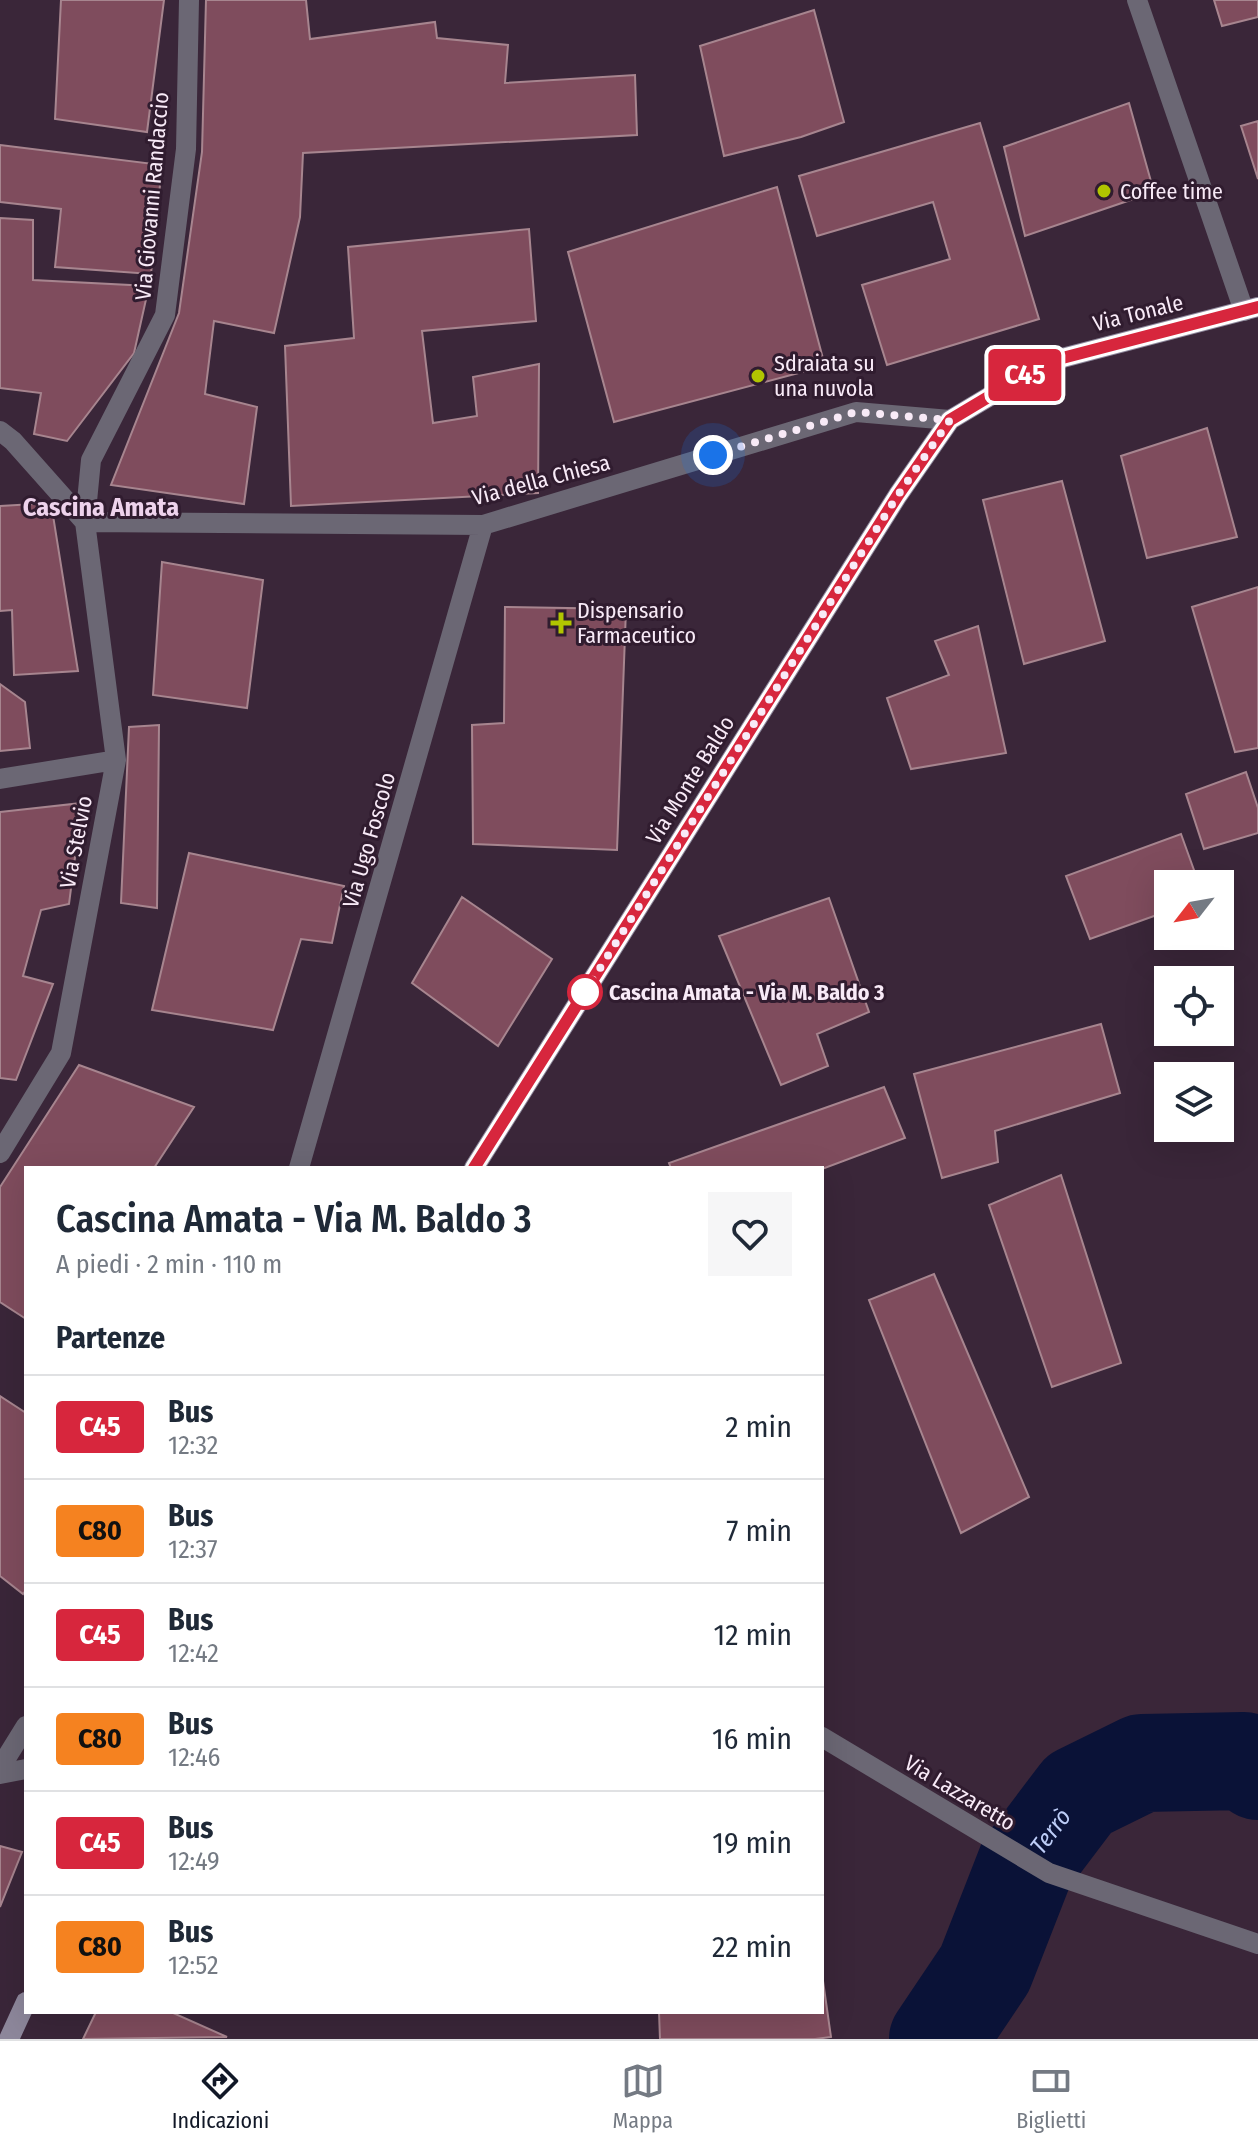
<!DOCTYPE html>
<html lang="it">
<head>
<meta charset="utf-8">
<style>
  body { margin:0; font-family:"Fira Sans Condensed",sans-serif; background:#f6f6f7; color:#1f2937; height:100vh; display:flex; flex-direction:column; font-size:30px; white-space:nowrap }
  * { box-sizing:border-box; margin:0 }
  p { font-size:26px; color:#747a83 }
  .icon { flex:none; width:44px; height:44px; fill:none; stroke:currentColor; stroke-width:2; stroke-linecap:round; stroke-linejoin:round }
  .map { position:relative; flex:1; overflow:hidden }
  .details { position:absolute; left:24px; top:1166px; width:800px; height:848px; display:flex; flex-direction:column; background:#fff; border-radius:0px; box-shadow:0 8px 32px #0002 }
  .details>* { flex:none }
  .badge { padding:0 16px; border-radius:6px; font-size:28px; line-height:52px }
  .needle { width:52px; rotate:239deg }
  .controls { position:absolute; left:1154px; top:870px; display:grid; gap:16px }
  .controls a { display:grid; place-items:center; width:80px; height:80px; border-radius:0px; background:#fff; box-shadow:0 8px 32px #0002; font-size:40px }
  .you { position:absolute; width:40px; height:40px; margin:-20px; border:6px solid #fff; border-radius:50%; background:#1a73e8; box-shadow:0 0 0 12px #1a73e833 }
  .map>.badge { position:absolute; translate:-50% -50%; box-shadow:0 0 0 4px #fff }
  h2 { padding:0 32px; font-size:30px; line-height:72px }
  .round { display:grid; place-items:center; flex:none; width:84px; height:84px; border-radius:0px; background:#f6f6f7 }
  .overview { display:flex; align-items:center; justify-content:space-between; height:136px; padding:0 32px }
  h1 { font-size:38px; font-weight:600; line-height:60px }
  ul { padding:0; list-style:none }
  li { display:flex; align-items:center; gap:24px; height:104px; padding:0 32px; border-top:2px solid #e0e1e3 }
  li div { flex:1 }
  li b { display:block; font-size:30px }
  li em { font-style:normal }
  li .badge { min-width:88px; font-weight:700; text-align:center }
  .menu { display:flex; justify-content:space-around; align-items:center; height:112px; border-top:2px solid #e0e1e3; background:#fff; font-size:22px; color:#747a83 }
  .menu a { display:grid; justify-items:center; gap:4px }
  .menu .current { color:#111827 }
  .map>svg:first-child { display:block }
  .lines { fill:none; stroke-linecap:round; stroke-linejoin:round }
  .river { stroke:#0a1237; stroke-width:98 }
  .building { fill:#7f4c5d; stroke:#a7858f; stroke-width:2 }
  .street { stroke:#6b6774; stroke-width:20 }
  .secondary { stroke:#8d879b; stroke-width:20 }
  .line-casing { stroke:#fff; stroke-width:18 }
  .line { stroke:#d7263d; stroke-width:12 }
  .walk { stroke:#f8eaf7; stroke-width:8; stroke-dasharray:0 14.4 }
  .poi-dot { fill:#b1c500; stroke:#301c2f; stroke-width:3 }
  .stop-dot { fill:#fff; stroke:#d7263d; stroke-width:4 }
  .labels { text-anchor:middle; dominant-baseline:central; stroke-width:6; stroke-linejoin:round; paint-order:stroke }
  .poi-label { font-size:22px; fill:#f8eaf7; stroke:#301c2f; text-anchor:start }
  .street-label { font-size:22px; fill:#f8eaf7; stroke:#301c2f }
  .stop-label { font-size:22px; font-weight:bold; fill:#f8eaf7; stroke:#301c2f; text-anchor:start }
  .water-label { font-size:24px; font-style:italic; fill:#bdcdf7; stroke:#301c2f }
  .quarter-label { font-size:26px; font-weight:bold; fill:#eed3ec; stroke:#301c2f }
</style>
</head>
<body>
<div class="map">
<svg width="1258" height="2039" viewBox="0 0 1258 2039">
  <rect width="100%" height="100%" fill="#3a2639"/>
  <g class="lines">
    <path class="river" id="s1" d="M938,2039L985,1969L1026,1864L1079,1794L1142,1763L1244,1761L1258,1771"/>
  </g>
  <path class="building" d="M61,0H164L147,132L55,119Z
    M206,0H306L310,39L435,22L437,38L508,45L505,83L635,75L637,135L303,153L300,217L274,333L214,321L205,394L257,407L244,504L111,485L179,313L202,152Z
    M1214,0H1258V17L1222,26Z
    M814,10L844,122L801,137L724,156L700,46Z
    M1129,103L1154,192L1025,236L1004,147Z
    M1258,121V179L1241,126Z
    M980,123L1039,319L887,365L862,285L950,259L933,202L817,236L799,176Z
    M0,145L162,165L151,274L55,267L61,209L0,202Z
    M777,187L825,366L614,422L568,252Z
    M0,218L33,220V280L149,286L134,353L67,441L34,434L41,393L0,388Z
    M529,229L536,321L422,331L433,423L477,416L473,377L539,364L538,493L291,506L285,346L354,338L348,247Z
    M1207,428L1237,537L1147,558L1121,456Z
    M1062,481L1105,641L1024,664L983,500Z
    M51,503L78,671L14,675L12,610L0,611V506Z
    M162,562L263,580L247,708L153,695Z
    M1258,587V748L1235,752L1192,607Z
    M505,607L626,609L617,850L473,844L472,725L504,723Z
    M978,626L1006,753L911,769L887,698L949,675L935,641Z
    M0,684L25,702L30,748L0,751Z
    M159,725L157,908L121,903L129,727Z
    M1246,772L1258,808V833L1204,849L1186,794Z
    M82,803L69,904L41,910L23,976L53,984L16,1080L0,1078V812Z
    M1181,834L1199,884H1168V911L1090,939L1066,876Z
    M189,853L344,886L332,943L301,939L273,1030L152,1010Z
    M462,897L552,959L498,1046L412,983Z
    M829,898L869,1012L817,1034L828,1066L781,1085L719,936Z
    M1101,1024L1120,1093L995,1131L998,1162L942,1178L914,1074Z
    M79,1065L194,1107L154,1168H26V1319L0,1302V1187Z
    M884,1087L905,1138L822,1169L671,1168L669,1163Z
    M1061,1175L1121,1363L1052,1387L989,1205Z
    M934,1274L1029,1497L961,1533L869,1300Z
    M0,1396L26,1413V1590L23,1594L0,1576Z
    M0,1846L22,1852L0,1907Z
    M822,1974L831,2037L815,2039H660L659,2012H822Z
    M96,2012H171L227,2037L83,2039Z"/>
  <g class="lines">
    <path class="street" d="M1137,0L1244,311
      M0,431L13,441L85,522
      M85,522L483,525L856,412L950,420
      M0,779L116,760
      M0,1153L61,1053L116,760L85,522L91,460L165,315L186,149L189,0
      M299,1168L483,525
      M822,1737L1049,1873L1258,1944
      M0,1768L26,1726
      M0,1774L26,1769"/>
    <path class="secondary" d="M474,1168L898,495L950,420L1047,362L1258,307
      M9,2039L26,2002"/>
  </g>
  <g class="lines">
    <g class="line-casing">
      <path id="line" d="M474,1168L898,495L950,420L1047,362L1258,307"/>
    </g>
    <use href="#line" class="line"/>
    <path class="walk" d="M585,992L898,495L950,420L856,412L713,455"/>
  </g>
  <g class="poi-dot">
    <circle cx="1104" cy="191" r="8"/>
    <circle cx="758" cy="376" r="8"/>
    <path d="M557 611h8v8h8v8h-8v8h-8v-8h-8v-8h8z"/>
  </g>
  <circle class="stop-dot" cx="585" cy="992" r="16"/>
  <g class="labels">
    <g class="poi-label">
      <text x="1120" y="191">Coffee time</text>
      <text x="774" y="363">Sdraiata su<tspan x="774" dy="25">una nuvola</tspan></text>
      <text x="577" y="610">Dispensario<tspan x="577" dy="25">Farmaceutico</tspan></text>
    </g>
    <g class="street-label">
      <text transform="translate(152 196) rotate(-85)">Via Giovanni Randaccio</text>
      <text transform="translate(1138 313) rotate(-14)">Via Tonale</text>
      <text transform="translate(541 480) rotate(-15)">Via della Chiesa</text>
      <text transform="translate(690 780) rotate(-58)">Via Monte Baldo</text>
      <text transform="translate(369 840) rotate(-74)">Via Ugo Foscolo</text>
      <text transform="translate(76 842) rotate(-79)">Via Stelvio</text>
      <text transform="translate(960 1793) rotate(31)">Via Lazzaretto</text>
    </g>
    <g class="stop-label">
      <text x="609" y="992">Cascina Amata - Via M. Baldo 3</text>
    </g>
    <g class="water-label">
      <text stroke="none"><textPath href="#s1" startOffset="238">Terrò</textPath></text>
    </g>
    <g class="quarter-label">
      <text x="101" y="507">Cascina Amata</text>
    </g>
  </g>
</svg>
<div class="controls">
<a><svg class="needle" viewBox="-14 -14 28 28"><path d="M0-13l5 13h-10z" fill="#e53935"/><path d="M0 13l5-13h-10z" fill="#747a83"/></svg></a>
<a><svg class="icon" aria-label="locate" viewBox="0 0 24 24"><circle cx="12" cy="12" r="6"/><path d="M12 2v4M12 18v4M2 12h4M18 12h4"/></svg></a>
<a><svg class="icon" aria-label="layers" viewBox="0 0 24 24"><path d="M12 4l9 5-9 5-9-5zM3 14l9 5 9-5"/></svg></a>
</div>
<div class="you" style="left:713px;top:455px"></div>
<b class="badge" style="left:1025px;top:375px;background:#d7263d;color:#fff">C45</b>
<section class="details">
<div class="overview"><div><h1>Cascina Amata - Via M. Baldo 3</h1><p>A piedi · 2 min · 110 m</p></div><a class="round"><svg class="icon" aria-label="heart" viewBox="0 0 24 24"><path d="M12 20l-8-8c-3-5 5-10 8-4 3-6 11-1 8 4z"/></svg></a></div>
<h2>Partenze</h2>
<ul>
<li><span class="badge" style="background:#d7263d;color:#fff">C45</span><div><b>Bus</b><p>12:32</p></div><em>2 min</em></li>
<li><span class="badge" style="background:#f58220;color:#111">C80</span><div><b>Bus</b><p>12:37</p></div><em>7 min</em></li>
<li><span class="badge" style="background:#d7263d;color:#fff">C45</span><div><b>Bus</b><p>12:42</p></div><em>12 min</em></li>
<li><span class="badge" style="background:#f58220;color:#111">C80</span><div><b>Bus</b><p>12:46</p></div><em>16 min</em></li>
<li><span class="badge" style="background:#d7263d;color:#fff">C45</span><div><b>Bus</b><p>12:49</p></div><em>19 min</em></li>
<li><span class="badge" style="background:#f58220;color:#111">C80</span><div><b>Bus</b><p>12:52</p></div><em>22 min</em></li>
</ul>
</section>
</div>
<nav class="menu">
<a class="current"><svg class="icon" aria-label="directions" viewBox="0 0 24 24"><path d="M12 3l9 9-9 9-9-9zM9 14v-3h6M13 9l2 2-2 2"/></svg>Indicazioni</a>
<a><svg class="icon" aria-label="map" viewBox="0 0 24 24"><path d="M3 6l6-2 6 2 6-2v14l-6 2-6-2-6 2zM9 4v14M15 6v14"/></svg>Mappa</a>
<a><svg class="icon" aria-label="tickets" viewBox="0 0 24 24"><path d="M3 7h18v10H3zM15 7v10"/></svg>Biglietti</a>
</nav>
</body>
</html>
